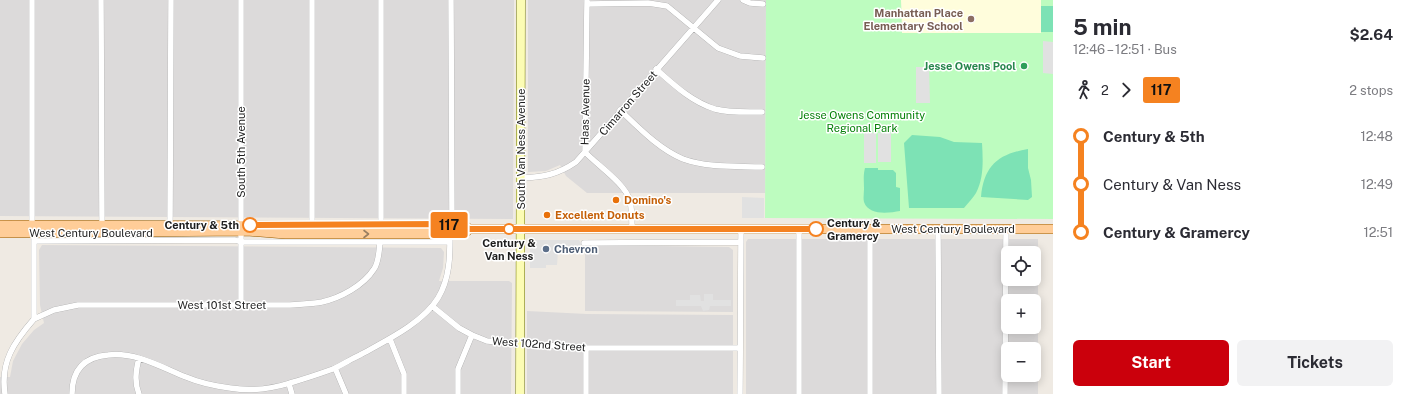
<!DOCTYPE html>
<html lang="en">
<head>
<meta charset="utf-8">
<style>
  body { margin:0; font-family:"Public Sans",sans-serif; background:#f2f2f3; color:#2b2b33; height:100vh; display:flex; flex-direction:column; font-size:15px; white-space:nowrap }
  * { box-sizing:border-box; margin:0 }
  p { font-size:13px; color:#7c7c81 }
  .icon { flex:none; width:22px; height:22px; fill:none; stroke:currentColor; stroke-width:2; stroke-linecap:round; stroke-linejoin:round }
  .map { position:relative; flex:1; overflow:hidden }
  .panel { display:flex; flex-direction:column; background:#fff; width:360px }
  .panel>* { flex:none }
  .badge { padding:0 8px; border-radius:3px; font-size:14px; line-height:26px }
  .buttons { position:absolute; left:1001px; top:246px; display:grid; gap:8px }
  .buttons a { display:grid; place-items:center; width:40px; height:40px; border-radius:6px; background:#fff; box-shadow:0 2px 10px #0003; font-size:20px }
  .map>.badge { position:absolute; translate:-50% -50%; box-shadow:0 0 0 2px #fff }
  .legs { display:flex; align-items:center; gap:6px; height:44px; padding:0 20px; font-size:13px }
  .legs p { margin-inline-start:auto }
  .overview { display:flex; align-items:center; justify-content:space-between; height:68px; padding:0 20px }
  h1 { font-size:22px; font-weight:700; line-height:30px }
  .button { display:flex; gap:8px; margin-top:auto; padding:8px 20px }
  .button a { flex:1; height:46px; border-radius:6px; background:#cb000c; color:#fff; font-size:16px; font-weight:700; line-height:46px; text-align:center }
  .button a+a { background:#f2f2f3; color:#2b2b33 }
  ul { padding:0 20px; list-style:none }
  li { display:flex; align-items:center; gap:14px; height:48px; font-size:15px }
  li i { display:grid; place-items:center; width:6px; height:100%; margin:0 5px; background:currentColor }
  li i::after { content:''; width:10px; height:10px; margin:-5px; border:3px solid; border-radius:50%; background:#fff }
  li p { margin-inline-start:auto }
  li:first-child i { background:linear-gradient(#0000 50%,currentColor 0) }
  li:last-child i { background:linear-gradient(currentColor 50%,#0000 0) }
  main { display:flex; flex:1; min-height:0 }
  .map>svg:first-child { display:block }
  .residential { fill:#dcdada; fill-rule:evenodd }
  .education { fill:#fffddc }
  .park { fill:#bdfcbf }
  .pitch { fill:#7de2b5 }
  .parking { fill:#e1e1e1 }
  .lines { fill:none; stroke-linecap:round; stroke-linejoin:round }
  .street-casing { stroke:#a4a4a4; stroke-width:6 }
  .secondary-casing { stroke:#737900; stroke-width:9 }
  .primary-casing { stroke:#975c00; stroke-width:10 }
  .street { stroke:#fff; stroke-width:5.5 }
  .secondary { stroke:#fcfcb4; stroke-width:8 }
  .primary { stroke:#ffcd98; stroke-width:9 }
  .oneway { stroke:#997e61 }
  .line-1-casing { stroke:#fff; stroke-width:9 }
  .line-1 { stroke:#f58220; stroke-width:6 }
  .education-dot { fill:#8d6e63; stroke:#fff; stroke-width:1.5 }
  .leisure-dot { fill:#2e9e5b; stroke:#fff; stroke-width:1.5 }
  .food-dot { fill:#e8710a; stroke:#fff; stroke-width:1.5 }
  .stop-1-dot { fill:#fff; stroke:#f58220; stroke-width:2 }
  .service-dot { fill:#5c6f8a; stroke:#fff; stroke-width:1.5 }
  .labels { text-anchor:middle; dominant-baseline:central; stroke-width:3; stroke-linejoin:round; paint-order:stroke }
  .education-label { font-size:11px; font-weight:bold; fill:#785e54; stroke:#fff; text-anchor:end }
  .leisure-label { font-size:11px; font-weight:bold; fill:#27864d; stroke:#fff; text-anchor:end }
  .street-label { font-size:11px; fill:#1d1d1d; stroke:#fff }
  .park-label { font-size:11px; fill:#068109; stroke:#fff }
  .food-label { font-size:11px; font-weight:bold; fill:#c56008; stroke:#fff; text-anchor:start }
  .stop-label { font-size:11px; font-weight:bold; fill:#1d1d1d; stroke:#fff; text-anchor:start }
  .service-label { font-size:11px; font-weight:bold; fill:#4e5e75; stroke:#fff; text-anchor:start }
</style>
</head>
<body>
<main>
<div class="map">
<svg width="1053" height="394" viewBox="0 0 1053 394">
  <rect width="100%" height="100%" fill="#efeae3"/>
  <path class="residential" d="M0,0H514L513,219L0,216Z
    M528,0H766L765,193H587L566,176L560,165L546,171L528,172Z
    M748,239H1038V394H746V242ZM1008,253H1034V279H1008ZM1008,301H1034V327H1008ZM1008,349H1034V375H1008Z
    M42,245L441,248L444,252L443,268L439,281H509L512,283L511,394H0V377H10L13,361L22,344L34,330L44,323L40,305L39,250Z
    M585,245L729,247L733,250V312L585,311Z
    M527,311L587,314L733,315V394H527Z"/>
  <path class="education" d="M901,0H1041V33H902Z"/>
  <path class="park" d="M766,0H901L902,33H1041V0H1053V219L765,218Z"/>
  <path class="pitch" d="M1041,6H1053V32H1041Z
    M912,135L940,137L954,142L982,143C983,160 984,178 976,193C973,198 968,203 964,208H909L904,143Z
    M1028,149V168L1031,180L1032,197L1028,200L981,197C984,166 998,154 1028,149Z
    M865,168H878V170H893L896,173V187L900,188V211C889,213 869,216 864,202C863,198 864,193 864,189C864,182 863,175 865,168Z"/>
  <path class="parking" d="M1043,41L1053,42V74L1043,73Z
    M916,67H929L930,103H916Z
    M864,133H876V163H864Z
    M878,133H891V162H878Z
    M742,197L764,198V218H742Z
    M536,240H579L581,243V252H558L557,265H546V268H530V245Z
    M704,294H713V300H731V306H710L709,310L703,311L701,306H676V300H690V295H700L701,301H704Z"/>
  <g class="lines">
    <g class="street-casing">
      <path id="street" d="M101,0L102,225
        M312,0V226
        M451,0L452,225
        M587,0L585,152C597,165 626,184 630,201C632,210 632,220 632,229
        M743,0L750,3L763,4
        M587,4L648,3L667,6L718,48L740,56L763,58
        M656,69C674,85 692,102 715,109C730,113 746,112 762,112
        M620,110C639,128 659,149 683,159C708,168 736,166 762,167
        M521,178C543,177 557,175 576,162L718,0
        M170,224L171,0
        M32,225V0
        M381,225V0
        M799,229V394
        M870,229V394
        M938,229L939,394
        M34,241L235,240L241,242H450
        M584,243L741,242
        M241,305V0
        M432,306L459,328L472,335L487,341L586,348H740
        M34,319L54,310L78,305H290C301,304 311,304 322,302C340,298 363,286 374,269C379,262 379,251 380,242
        M390,339L404,374V394
        M335,368L346,394
        M289,384L292,394
        M5,394C0,362 14,342 34,319V237
        M72,394C72,370 84,357 108,355C136,352 161,367 186,377C200,383 215,386 230,388C249,391 271,389 290,383C304,379 319,374 333,369C342,365 351,359 360,355C385,341 423,323 438,298C450,278 450,256 450,234
        M139,394C134,382 136,370 139,358
        M458,394V369L472,335
        M586,394V348
        M740,394L741,229
        M1005,394L1006,229"/>
    </g>
    <g class="secondary-casing">
      <path id="secondary" d="M520,394L521,0"/>
    </g>
    <g class="primary-casing">
      <path id="primary" d="M0,225L312,226L441,225H464L469,229H1053
        M0,233L247,231L285,234H464L469,229"/>
    </g>
    <use href="#street" class="street"/>
    <use href="#secondary" class="secondary"/>
    <use href="#primary" class="primary"/>
  </g>
  <defs><path id="oneway-chevron" d="M-2-3.5L2.5 0L-2 3.5" fill="none" stroke-width="1.6" stroke-linecap="round" stroke-linejoin="round"/></defs>
  <use class="oneway" href="#oneway-chevron" transform="translate(366 234)"/>
  <g class="lines">
    <g class="line-1-casing">
      <path id="line-1" d="M250,225L441,224L464,225L469,229H816"/>
    </g>
    <use href="#line-1" class="line-1"/>
  </g>
  <circle class="education-dot" cx="971" cy="19" r="4"/>
  <circle class="leisure-dot" cx="1024" cy="66" r="4"/>
  <g class="food-dot">
    <circle cx="616" cy="200" r="4"/>
    <circle cx="547" cy="215" r="4"/>
  </g>
  <g class="stop-1-dot">
    <circle cx="250" cy="225" r="7"/>
    <circle cx="509" cy="229" r="5"/>
    <circle cx="816" cy="229" r="7"/>
  </g>
  <circle class="service-dot" cx="546" cy="249" r="4"/>
  <g class="labels">
    <g class="education-label">
      <text x="963" y="13">Manhattan Place<tspan x="963" dy="13">Elementary School</tspan></text>
    </g>
    <g class="leisure-label">
      <text x="1016" y="66">Jesse Owens Pool</text>
    </g>
    <g class="street-label">
      <text transform="translate(628 103) rotate(-49)">Cimarron Street</text>
      <text transform="translate(585 112) rotate(-89)">Haas Avenue</text>
      <text transform="translate(521 149) rotate(-90)">South Van Ness Avenue</text>
      <text transform="translate(241 152) rotate(-90)">South 5th Avenue</text>
      <text x="953" y="229">West Century Boulevard</text>
      <text x="91" y="233">West Century Boulevard</text>
      <text x="222" y="305">West 101st Street</text>
      <text transform="translate(539 344) rotate(4)">West 102nd Street</text>
    </g>
    <g class="park-label">
      <text x="862" y="115">Jesse Owens Community<tspan x="862" dy="13">Regional Park</tspan></text>
    </g>
    <g class="food-label">
      <text x="624" y="200">Domino's</text>
      <text x="555" y="215">Excellent Donuts</text>
    </g>
    <g class="stop-label">
      <text x="827" y="223">Century &amp;<tspan x="827" dy="13">Gramercy</tspan></text>
      <text x="239" y="225" text-anchor="end">Century &amp; 5th</text>
      <text x="509" y="243" text-anchor="middle">Century &amp;<tspan x="509" dy="13">Van Ness</tspan></text>
    </g>
    <g class="service-label">
      <text x="554" y="249">Chevron</text>
    </g>
  </g>
</svg>
<div class="buttons">
<a><svg class="icon" aria-label="locate" viewBox="0 0 24 24"><circle cx="12" cy="12" r="6"/><path d="M12 2v4M12 18v4M2 12h4M18 12h4"/></svg></a>
<a>+</a>
<a>−</a>
</div>
<b class="badge" style="left:449px;top:225px;background:#f58220;color:#111">117</b>
</div>
<section class="panel">
<div class="overview"><div><h1>5 min</h1><p>12:46 – 12:51 · Bus</p></div><b>$2.64</b></div>
<div class="legs"><svg class="icon" aria-label="walk" viewBox="0 0 24 24"><circle cx="13" cy="4" r="2"/><path d="M13 8l-2 6 4 7M11 14l-3 7M7 12l3-4h3l4 4"/></svg>2<svg class="icon" aria-label="forward" viewBox="0 0 24 24"><path d="M9 5l7 7-7 7"/></svg><b class="badge" style="background:#f58220;color:#111">117</b><p>2 stops</p></div>
<ul>
<li><i style="color:#f58220"></i><b>Century &amp; 5th</b><p>12:48</p></li>
<li><i style="color:#f58220"></i><span>Century &amp; Van Ness</span><p>12:49</p></li>
<li><i style="color:#f58220"></i><b>Century &amp; Gramercy</b><p>12:51</p></li>
</ul>
<div class="button"><a>Start</a><a>Tickets</a></div>
</section>
</main>
</body>
</html>
